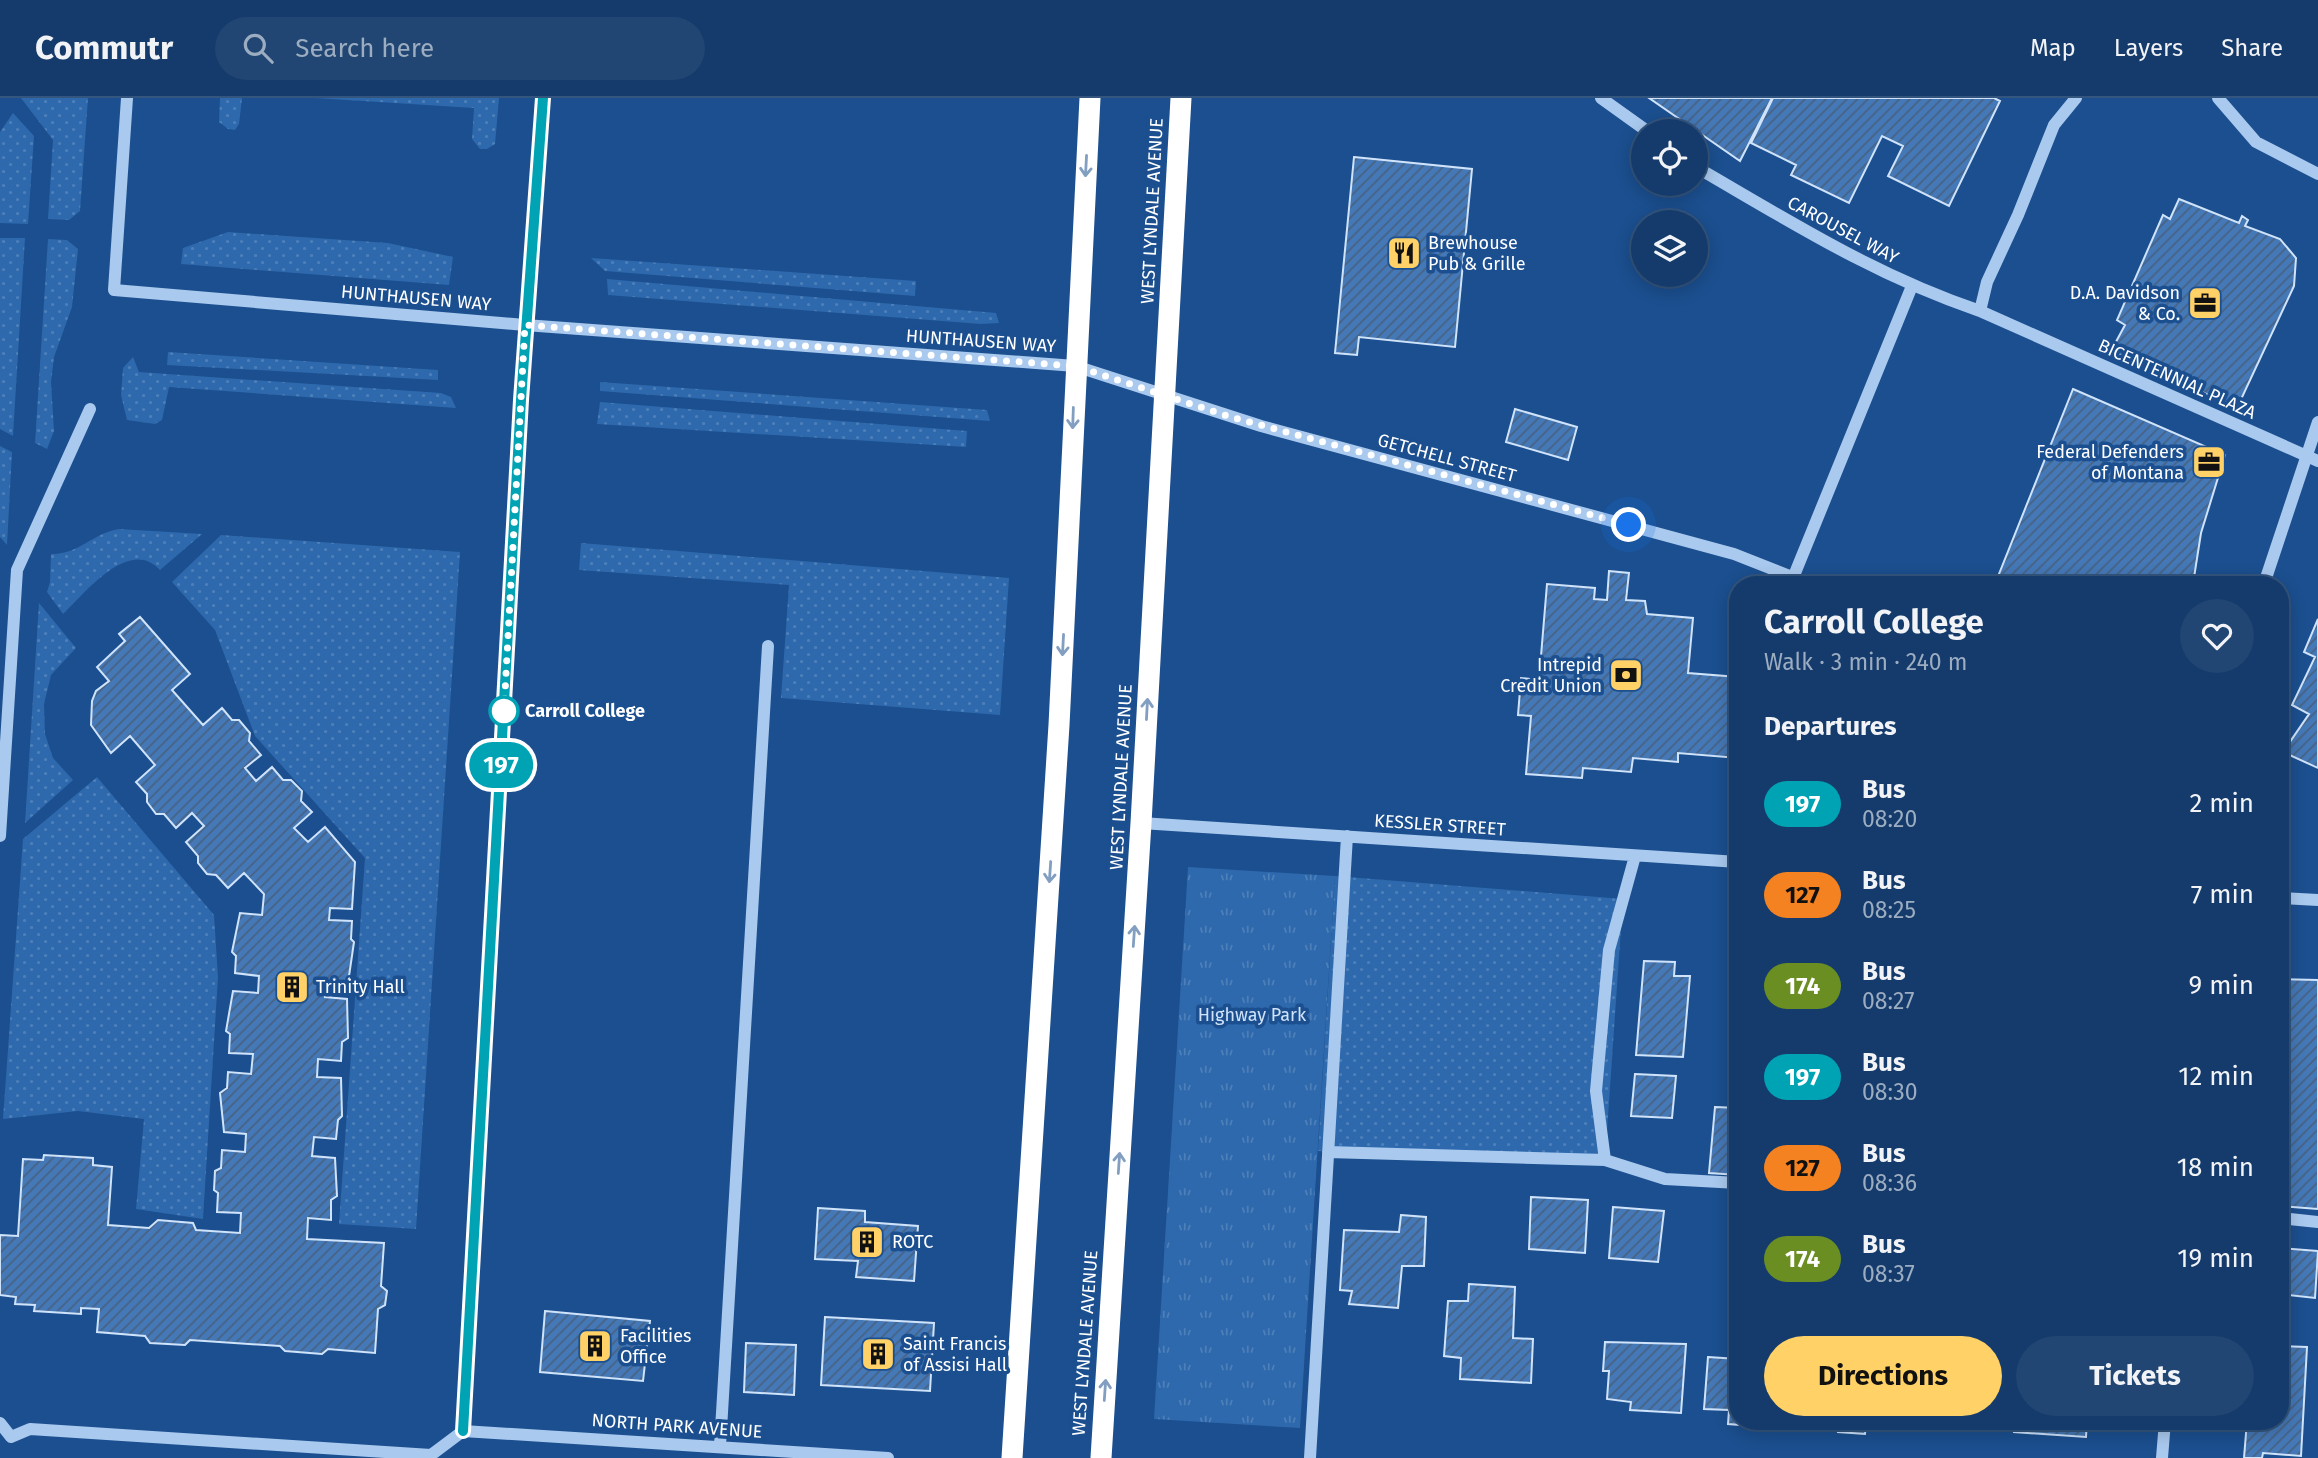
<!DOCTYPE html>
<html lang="en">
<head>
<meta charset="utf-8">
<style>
  body { margin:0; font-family:"Fira Sans",sans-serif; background:#214673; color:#f1f3f6; height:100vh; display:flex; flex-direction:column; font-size:26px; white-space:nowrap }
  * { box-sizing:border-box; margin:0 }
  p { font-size:23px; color:#9dadc1 }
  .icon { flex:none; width:38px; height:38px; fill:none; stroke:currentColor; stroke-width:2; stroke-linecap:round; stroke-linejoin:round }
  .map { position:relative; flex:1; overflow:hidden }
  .details { position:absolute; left:1729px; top:478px; width:560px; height:854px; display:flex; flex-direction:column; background:#143b6b; border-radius:28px; box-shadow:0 4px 18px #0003,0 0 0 2px #33557e }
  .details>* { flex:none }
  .badge { padding:0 14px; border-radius:23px; font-size:24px; line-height:46px }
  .controls { position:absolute; left:1631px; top:21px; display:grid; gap:14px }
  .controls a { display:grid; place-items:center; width:77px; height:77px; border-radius:50%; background:#143b6b; box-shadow:0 4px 18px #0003,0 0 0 2px #33557e; font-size:35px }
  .you { position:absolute; width:35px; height:35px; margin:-18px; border:5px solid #fff; border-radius:50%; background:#1a73e8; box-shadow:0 0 0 10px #1a73e833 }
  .map>.badge { position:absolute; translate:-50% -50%; box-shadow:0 0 0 4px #fff }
  h2 { padding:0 35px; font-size:26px; line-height:63px }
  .round { display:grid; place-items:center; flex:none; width:74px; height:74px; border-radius:37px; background:#214673 }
  .summary { display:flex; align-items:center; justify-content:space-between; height:119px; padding:0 35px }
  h1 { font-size:33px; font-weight:700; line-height:52px }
  .primary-button { display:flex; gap:14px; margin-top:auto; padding:14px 35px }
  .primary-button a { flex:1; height:80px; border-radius:42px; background:#ffd166; color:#111; font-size:28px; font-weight:700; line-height:80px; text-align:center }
  .primary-button a+a { background:#214673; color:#f1f3f6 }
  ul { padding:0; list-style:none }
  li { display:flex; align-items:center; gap:21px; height:91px; padding:0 35px }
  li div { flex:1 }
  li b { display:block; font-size:26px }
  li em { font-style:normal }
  li .badge { min-width:77px; font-weight:700; text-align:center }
  header { display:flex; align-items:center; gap:42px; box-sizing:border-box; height:98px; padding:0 35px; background:#143b6b; border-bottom:2px solid #33557e }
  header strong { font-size:33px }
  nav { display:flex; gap:38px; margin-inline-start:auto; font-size:24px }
  .search { width:490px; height:63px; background:#214673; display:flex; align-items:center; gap:18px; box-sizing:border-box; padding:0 24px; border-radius:38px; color:#9dadc1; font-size:26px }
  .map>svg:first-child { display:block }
  .grass { fill:url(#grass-dots) }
  .park { fill:url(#park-tufts) }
  .building { fill:url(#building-hatch); stroke:#cfe3fa; stroke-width:2 }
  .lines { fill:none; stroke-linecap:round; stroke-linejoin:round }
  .minor { stroke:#a9c9ee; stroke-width:12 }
  .highway { stroke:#fff; stroke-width:21 }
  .oneway { stroke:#829ec1 }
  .line-casing { stroke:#fff; stroke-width:16 }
  .line { stroke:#00a3b4; stroke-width:10 }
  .walk { stroke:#fff; stroke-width:7; stroke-dasharray:0 12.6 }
  .stop-dot { fill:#fff; stroke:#00a3b4; stroke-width:3.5 }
  .labels { text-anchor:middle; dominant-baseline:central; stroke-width:7; stroke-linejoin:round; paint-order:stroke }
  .street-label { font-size:18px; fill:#fff; stroke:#1b4f8f }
  .poi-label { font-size:18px; fill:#fff; stroke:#1b4f8f; text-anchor:start }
  .stop-label { font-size:18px; font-weight:bold; fill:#fff; stroke:#1b4f8f; text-anchor:start }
  .park-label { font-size:18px; fill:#cfe3fa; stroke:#1b4f8f }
</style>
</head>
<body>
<header>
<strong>Commutr</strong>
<div class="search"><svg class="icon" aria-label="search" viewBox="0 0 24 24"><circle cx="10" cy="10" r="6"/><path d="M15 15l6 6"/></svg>Search here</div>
<nav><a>Map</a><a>Layers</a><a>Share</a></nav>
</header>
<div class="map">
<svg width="2318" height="1360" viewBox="0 0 2318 1360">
  <defs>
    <pattern id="grass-dots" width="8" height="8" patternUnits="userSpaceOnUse" patternTransform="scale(1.75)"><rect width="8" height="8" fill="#2e69ad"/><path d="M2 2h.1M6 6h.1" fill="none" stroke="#4d80b9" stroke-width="1.8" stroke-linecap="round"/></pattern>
    <pattern id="park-tufts" width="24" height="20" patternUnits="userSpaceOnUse" patternTransform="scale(1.75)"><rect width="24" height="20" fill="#2e69ad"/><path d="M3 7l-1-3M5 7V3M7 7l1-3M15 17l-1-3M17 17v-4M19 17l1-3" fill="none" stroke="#4d80b9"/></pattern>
    <pattern id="building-hatch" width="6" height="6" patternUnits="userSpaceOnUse" patternTransform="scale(1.75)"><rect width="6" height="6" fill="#4478b7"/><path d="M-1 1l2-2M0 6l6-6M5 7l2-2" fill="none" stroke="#486282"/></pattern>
  </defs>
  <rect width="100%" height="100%" fill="#1b4f8f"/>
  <path class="grass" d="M21,0H88L80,113L69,122L48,121L53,42Z
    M220,0H242L239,26L235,32L228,31L219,24Z
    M316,0H499L495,46L487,51H480L472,41L474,10Z
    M13,15L34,38L28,126L0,125V34Z
    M228,134L388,145L453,159L449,187L181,166L183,150Z
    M0,140H25L13,338L0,331Z
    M48,141L67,142L78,151L72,209L54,259L51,284L54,333L47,351L35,345Z
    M591,160L916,183L915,198L605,173Z
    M607,181L996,215L999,225L981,226L608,197Z
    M168,254L438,272V282L167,267Z
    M133,259L139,274L441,295L451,299L456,310L169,289L162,322L155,326L127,322L121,297L123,270Z
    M600,284L987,312L990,323L600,293Z
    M600,304L967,333L966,349L597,326Z
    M0,348L12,354L7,447L0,439Z
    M119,431L202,436L160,472C129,438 85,495 63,516L47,494L50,484L51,456C78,457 93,435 119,431Z
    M221,437L460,454L416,1131L339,1126L365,760L255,638L215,532L172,484Z
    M581,445L1009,480L1000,617L781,600L789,487L579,472Z
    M39,505L76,550L51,577L44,606L45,636L53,660L73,682L25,725Z
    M97,679L214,817L218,879L203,1121L136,1111L144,1021L78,1013L3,1021L23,741Z
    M1335,778L1623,801L1605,1062L1318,1053Z"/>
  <path class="park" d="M1188,769L1335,778L1300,1330L1154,1321Z"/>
  <path class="building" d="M1649,0H1772L1740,63Z
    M1773,0H1994L2000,3L1949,108L1888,78L1903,48L1882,38L1849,105L1791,77L1796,67L1751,45Z
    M1354,59L1472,71L1455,249L1359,239L1357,257L1335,255Z
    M2179,101L2239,125L2242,118L2248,122L2245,128L2280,141L2296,160L2294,188L2237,310L2111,253L2125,227L2117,222L2163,117L2170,121Z
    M2073,291L2225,357L2201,435L2193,486H1995Z
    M1515,311L1577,329L1568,362L1506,344Z
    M1609,473L1629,475L1626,502L1645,503L1647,516L1693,520L1688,575L1738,579V660L1678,655V664L1633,660L1631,674L1583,670L1582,680L1526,676L1531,618L1518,617L1521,580L1539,582L1547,486L1595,490L1594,501L1607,502Z
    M140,519L190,576L172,592L203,627L222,610L232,622H239L250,635L249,643L261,657L245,670L256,683L272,669L283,682H291L302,693L301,703L312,714L294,730L308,744L325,729L355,764L352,811L330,810L329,822L352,823L351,841L354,844L348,885L327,883L325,899L347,901L348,940L342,944L341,963L318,961L317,979L341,980L342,1018L338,1022L336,1041L314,1039L312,1058L335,1060L337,1098L331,1102V1122L308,1120L307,1141L384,1145L381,1188L387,1193L385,1207L378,1211L375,1255L328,1251L322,1256L285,1253L280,1248L190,1242L185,1247L150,1245L145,1238L97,1234L99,1211L81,1210V1216L34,1213L35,1207L15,1206L16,1199L0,1197V1137L18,1138L23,1061L43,1062L44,1057L93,1060V1067L112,1069L108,1127L149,1130L158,1122L193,1125L196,1132L240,1135L241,1115L217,1114L218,1095L214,1092L215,1073L221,1070L222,1052L245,1054L246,1036L224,1034L220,995L227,990L228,974L251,976L253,956L229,955L230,936L226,933L233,893L258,895L259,878L235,875L236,858L232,854L240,815L262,817L264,796L244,775L228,790L216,777L207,776L198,765V758L186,744L204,728L192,715L176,730L164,716H156L147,704V696L136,684L155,667L130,638L111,655L91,627L92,603L96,593L109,583L97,569L125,543L119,536Z
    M2318,521V670L2283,654L2309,616L2292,607L2315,559L2304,554Z
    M1644,863L1675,864L1674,878H1690L1683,959L1636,957Z
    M2280,881L2318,882V1111L2280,1108Z
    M1635,976L1676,978L1672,1020L1631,1018Z
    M1715,1009L1738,1010V1077L1709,1075Z
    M1531,1099L1588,1102L1585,1155L1529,1151Z
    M1613,1109L1664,1113L1658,1164L1609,1160Z
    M818,1110L865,1113V1124L918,1128L914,1183L856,1179L858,1163L815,1161Z
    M1401,1117L1426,1119L1424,1168H1402L1398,1210L1349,1206L1352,1193L1340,1192L1344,1132L1399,1134Z
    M2280,1150L2318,1153L2315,1200L2280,1196Z
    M1469,1186L1515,1189L1513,1240L1533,1241L1531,1285L1460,1281L1461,1260L1444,1258L1448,1203H1468Z
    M545,1213L650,1223L643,1283L540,1274Z
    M825,1219L934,1225L930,1293L821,1287Z
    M1605,1244L1686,1246L1681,1315L1630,1312L1631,1304L1607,1301L1609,1273H1603Z
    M746,1245L796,1247L794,1297L744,1294Z
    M2280,1248L2307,1249L2301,1358L2263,1355L2262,1360H2244L2247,1323H2280Z
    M1708,1259L1738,1261V1323H1767L1766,1329L1728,1326L1729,1312L1704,1311Z
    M1839,1323H1880L1866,1324L1865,1336L1838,1334Z
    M1918,1323H1998L1997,1330Z
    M2015,1323H2087L2086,1339L2014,1334Z"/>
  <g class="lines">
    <path class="minor" d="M127,0L114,192L525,227L1075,268L1261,328L1734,456L1810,486
      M1601,0L1647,33
      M2076,0L2054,27L2018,117L1987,184L1980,213L2318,363
      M2218,0L2256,44L2318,76
      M1696,69C1791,124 1874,177 1980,213
      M1793,480L1912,188
      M2264,486L2318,324
      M1141,725L1738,764
      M0,738L17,472L90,311
      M2280,800L2318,802
      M1328,1054L1605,1062L1665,1081L1738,1085
      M1605,1062L1596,993L1609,852L1635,758
      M2280,1120L2318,1124
      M0,1325L11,1339L30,1331L431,1357L463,1333
      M463,1333L521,302L543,0
      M463,1333L888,1360
      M720,1348L768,548
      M1310,1360L1347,738
      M2162,1360L2165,1323"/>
    <path class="highway" d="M1012,1360L1059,627L1090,0
      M1101,1360L1141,725L1181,0"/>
  </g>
  <defs><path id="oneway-shaft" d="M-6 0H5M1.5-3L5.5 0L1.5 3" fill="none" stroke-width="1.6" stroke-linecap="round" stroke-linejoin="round" transform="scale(1.75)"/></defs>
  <g class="oneway">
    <use href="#oneway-shaft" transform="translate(1086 68) rotate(93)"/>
    <use href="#oneway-shaft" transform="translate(1073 320) rotate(92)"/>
    <use href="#oneway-shaft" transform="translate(1063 547) rotate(93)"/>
    <use href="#oneway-shaft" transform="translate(1147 611) rotate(-87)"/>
    <use href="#oneway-shaft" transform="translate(1050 774) rotate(94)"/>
    <use href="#oneway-shaft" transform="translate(1134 838) rotate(-86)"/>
    <use href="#oneway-shaft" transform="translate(1119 1065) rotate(-86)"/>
    <use href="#oneway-shaft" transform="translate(1105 1292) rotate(-86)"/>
  </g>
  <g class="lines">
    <g class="line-casing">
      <path id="line" d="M463,1333L521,302L543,0"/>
    </g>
    <use href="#line" class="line"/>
    <path class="walk" d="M504,613L525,227L1075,268L1231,319L1629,427"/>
  </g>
  <defs>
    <g id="restaurant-square" transform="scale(1.75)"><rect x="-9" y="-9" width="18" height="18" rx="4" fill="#ffd166" stroke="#1b4f8f"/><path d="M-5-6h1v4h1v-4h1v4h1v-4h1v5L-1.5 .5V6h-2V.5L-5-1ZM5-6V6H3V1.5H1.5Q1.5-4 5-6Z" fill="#111"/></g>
    <g id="office-square" transform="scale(1.75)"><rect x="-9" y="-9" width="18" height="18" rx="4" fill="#ffd166" stroke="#1b4f8f"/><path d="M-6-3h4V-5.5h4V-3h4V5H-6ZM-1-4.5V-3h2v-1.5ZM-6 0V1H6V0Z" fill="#111"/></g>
    <g id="bank-square" transform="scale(1.75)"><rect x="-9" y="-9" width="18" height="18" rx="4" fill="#ffd166" stroke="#1b4f8f"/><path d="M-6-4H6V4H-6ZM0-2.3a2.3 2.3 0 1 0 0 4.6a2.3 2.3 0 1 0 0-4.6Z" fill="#111"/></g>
    <g id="building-square" transform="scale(1.75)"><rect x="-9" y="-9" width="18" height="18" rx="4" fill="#ffd166" stroke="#1b4f8f"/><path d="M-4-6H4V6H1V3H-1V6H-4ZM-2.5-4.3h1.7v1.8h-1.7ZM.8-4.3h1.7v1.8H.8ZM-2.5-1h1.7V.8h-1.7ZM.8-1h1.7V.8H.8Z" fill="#111"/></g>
  </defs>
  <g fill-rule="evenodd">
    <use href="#restaurant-square" x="1404" y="155"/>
    <use href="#office-square" x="2205" y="205"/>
    <use href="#office-square" x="2209" y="364"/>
    <use href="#bank-square" x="1626" y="577"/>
    <use href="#building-square" x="292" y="889"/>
    <use href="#building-square" x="867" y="1144"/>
    <use href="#building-square" x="595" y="1248"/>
    <use href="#building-square" x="878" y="1256"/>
  </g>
  <circle class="stop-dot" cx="504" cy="613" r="14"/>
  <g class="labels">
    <g class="street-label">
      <text transform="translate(1152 113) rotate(-87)">WEST LYNDALE AVENUE</text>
      <text transform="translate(1843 132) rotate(28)">CAROUSEL WAY</text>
      <text transform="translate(416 200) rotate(5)">HUNTHAUSEN WAY</text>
      <text transform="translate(981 243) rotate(4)">HUNTHAUSEN WAY</text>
      <text transform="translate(2177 281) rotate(24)">BICENTENNIAL PLAZA</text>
      <text transform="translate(1447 360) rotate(15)">GETCHELL STREET</text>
      <text transform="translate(1121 679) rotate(-87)">WEST LYNDALE AVENUE</text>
      <text transform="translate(1440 727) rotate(4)">KESSLER STREET</text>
      <text transform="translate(1085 1245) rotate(-86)">WEST LYNDALE AVENUE</text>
      <text transform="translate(677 1328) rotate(4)">NORTH PARK AVENUE</text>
    </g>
    <g class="poi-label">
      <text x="1428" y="145">Brewhouse<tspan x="1428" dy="21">Pub &amp; Grille</tspan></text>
      <text x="2180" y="195" text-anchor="end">D.A. Davidson<tspan x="2180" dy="21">&amp; Co.</tspan></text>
      <text x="2184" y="354" text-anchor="end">Federal Defenders<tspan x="2184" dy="21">of Montana</tspan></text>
      <text x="1602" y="567" text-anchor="end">Intrepid<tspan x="1602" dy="21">Credit Union</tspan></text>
      <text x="316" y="889">Trinity Hall</text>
      <text x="892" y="1144">ROTC</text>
      <text x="620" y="1238">Facilities<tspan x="620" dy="21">Office</tspan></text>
      <text x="903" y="1246">Saint Francis<tspan x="903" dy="21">of Assisi Hall</tspan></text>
    </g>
    <g class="stop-label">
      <text x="525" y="613">Carroll College</text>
    </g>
    <g class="park-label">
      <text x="1252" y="917">Highway Park</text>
    </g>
  </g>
</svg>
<div class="controls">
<a><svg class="icon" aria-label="locate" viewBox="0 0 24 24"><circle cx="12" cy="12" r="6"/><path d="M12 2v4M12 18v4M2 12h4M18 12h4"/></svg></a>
<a><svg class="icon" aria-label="layers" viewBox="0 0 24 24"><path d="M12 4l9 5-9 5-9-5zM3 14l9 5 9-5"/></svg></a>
</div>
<div class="you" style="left:1629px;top:427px"></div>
<b class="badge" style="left:501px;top:667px;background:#00a3b4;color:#fff">197</b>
<section class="details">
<div class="summary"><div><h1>Carroll College</h1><p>Walk · 3 min · 240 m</p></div><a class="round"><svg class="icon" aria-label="heart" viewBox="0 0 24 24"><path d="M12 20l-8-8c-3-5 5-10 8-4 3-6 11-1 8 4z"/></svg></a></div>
<h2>Departures</h2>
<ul>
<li><span class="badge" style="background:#00a3b4;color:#fff">197</span><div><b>Bus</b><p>08:20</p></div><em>2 min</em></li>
<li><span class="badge" style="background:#f58220;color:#111">127</span><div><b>Bus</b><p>08:25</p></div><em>7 min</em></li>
<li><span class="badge" style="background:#6b8e23;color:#fff">174</span><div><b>Bus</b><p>08:27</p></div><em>9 min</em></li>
<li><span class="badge" style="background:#00a3b4;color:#fff">197</span><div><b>Bus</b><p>08:30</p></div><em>12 min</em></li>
<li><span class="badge" style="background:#f58220;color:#111">127</span><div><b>Bus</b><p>08:36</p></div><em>18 min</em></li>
<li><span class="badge" style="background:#6b8e23;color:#fff">174</span><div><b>Bus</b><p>08:37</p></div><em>19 min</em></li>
</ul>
<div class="primary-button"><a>Directions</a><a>Tickets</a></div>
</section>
</div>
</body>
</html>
